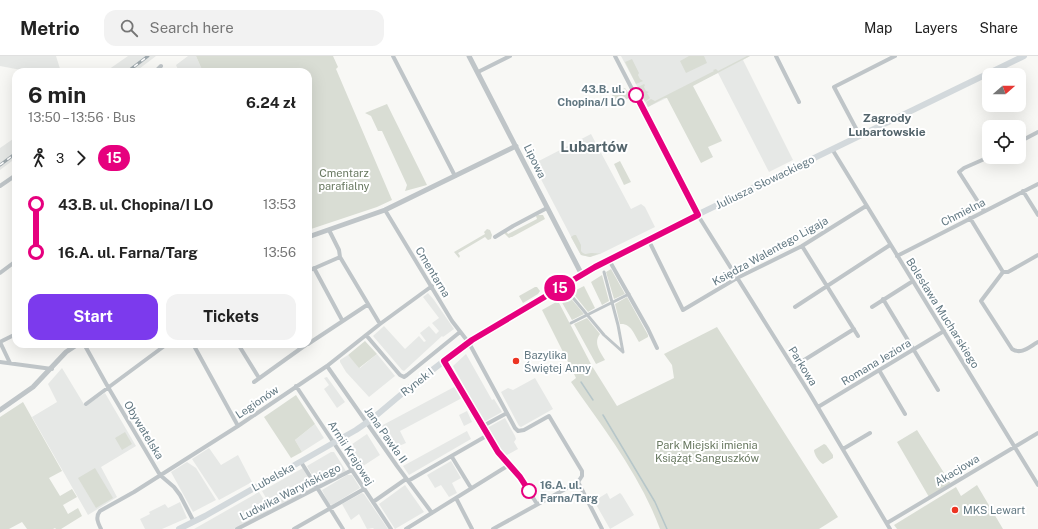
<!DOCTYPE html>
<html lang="en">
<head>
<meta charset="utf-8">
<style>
  body { margin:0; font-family:"Public Sans",sans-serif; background:#f2f2f2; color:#222; height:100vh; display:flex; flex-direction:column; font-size:15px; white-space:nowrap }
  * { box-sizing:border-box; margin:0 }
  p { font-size:13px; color:#767676 }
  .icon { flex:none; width:22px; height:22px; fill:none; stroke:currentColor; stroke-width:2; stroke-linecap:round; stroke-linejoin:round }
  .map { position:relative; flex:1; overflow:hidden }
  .panel { position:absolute; left:12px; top:12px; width:300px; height:280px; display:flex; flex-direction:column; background:#fff; border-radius:12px; box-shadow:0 4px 16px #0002 }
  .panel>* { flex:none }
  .badge { padding:0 8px; border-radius:13px; font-size:14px; line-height:26px }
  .needle { width:26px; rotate:70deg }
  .buttons { position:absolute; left:982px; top:12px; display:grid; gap:8px }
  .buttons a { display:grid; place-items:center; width:44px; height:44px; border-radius:8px; background:#fff; box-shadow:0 4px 16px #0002; font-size:20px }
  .map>.badge { position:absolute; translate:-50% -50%; box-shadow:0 0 0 2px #fff }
  .legs { display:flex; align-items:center; gap:6px; height:44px; padding:0 16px; font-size:13px }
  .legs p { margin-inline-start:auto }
  .summary { display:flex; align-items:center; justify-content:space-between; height:68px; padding:0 16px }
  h1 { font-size:22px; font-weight:700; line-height:30px }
  .cta { display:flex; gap:8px; margin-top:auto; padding:8px 16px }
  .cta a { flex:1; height:46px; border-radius:12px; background:#7c3aed; color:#fff; font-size:16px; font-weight:700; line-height:46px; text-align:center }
  .cta a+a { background:#f2f2f2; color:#222 }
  ul { padding:0 16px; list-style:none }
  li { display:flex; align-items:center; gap:14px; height:48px; font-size:15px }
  li i { display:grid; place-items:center; width:6px; height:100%; margin:0 5px; background:currentColor }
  li i::after { content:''; width:10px; height:10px; margin:-5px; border:3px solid; border-radius:50%; background:#fff }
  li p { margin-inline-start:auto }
  li:first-child i { background:linear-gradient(#0000 50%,currentColor 0) }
  li:last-child i { background:linear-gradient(currentColor 50%,#0000 0) }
  header { display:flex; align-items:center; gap:24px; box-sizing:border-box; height:56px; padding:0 20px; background:#fff; border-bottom:1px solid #e0e0e0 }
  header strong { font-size:19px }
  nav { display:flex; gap:22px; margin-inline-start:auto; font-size:14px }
  .search { width:280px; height:36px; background:#f2f2f2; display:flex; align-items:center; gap:10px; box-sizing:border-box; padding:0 14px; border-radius:12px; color:#767676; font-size:15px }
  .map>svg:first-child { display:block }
  .built { fill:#e6e8e6 }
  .green { fill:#d9ddd4 }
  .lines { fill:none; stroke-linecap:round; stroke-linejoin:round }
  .stream { stroke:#b6c6c9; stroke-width:1.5 }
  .pedestrian { stroke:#bfc5c8; stroke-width:3 }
  .minor { stroke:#bfc5c8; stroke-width:4 }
  .tertiary { stroke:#bfc5c8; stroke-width:5 }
  .secondary { stroke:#d3d9dc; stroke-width:6 }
  .rail-casing { stroke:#9ea8ad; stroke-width:3 }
  .rail { stroke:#fff; stroke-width:1.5; stroke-dasharray:4.5; stroke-linecap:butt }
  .line-1-casing { stroke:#fff; stroke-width:9 }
  .line-1 { stroke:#e6007e; stroke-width:6 }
  .stop-1-dot { fill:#fff; stroke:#e6007e; stroke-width:2 }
  .poi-dot { fill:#ec3422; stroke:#fff; stroke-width:1.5 }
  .labels { text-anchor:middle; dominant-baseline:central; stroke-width:4; stroke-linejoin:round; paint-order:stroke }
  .stop-label { font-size:11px; font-weight:bold; fill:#627882; stroke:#fff; text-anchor:end }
  .street-label { font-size:11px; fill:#627882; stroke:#fff }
  .park-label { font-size:11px; fill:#697961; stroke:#fff }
  .poi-label { font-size:11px; fill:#627882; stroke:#fff; text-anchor:start }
  .neighbourhood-label { font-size:12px; font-weight:bold; fill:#54656c; stroke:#fff }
  .district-label { font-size:15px; font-weight:bold; fill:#54656c; stroke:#fff }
</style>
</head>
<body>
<header>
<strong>Metrio</strong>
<div class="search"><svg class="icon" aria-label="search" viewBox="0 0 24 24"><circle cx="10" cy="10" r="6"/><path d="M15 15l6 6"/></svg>Search here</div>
<nav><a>Map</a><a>Layers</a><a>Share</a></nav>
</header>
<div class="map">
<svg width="1038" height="473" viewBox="0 0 1038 473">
  <rect width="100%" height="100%" fill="#f8f8f5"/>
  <path class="built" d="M0,0H56L61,16H32L0,10Z
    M128,0H156L135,16H105Z
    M188,0H196L203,16H179L176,9Z
    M621,0H750L743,4L793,104L769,116L718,17L648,51Z
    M591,78L631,153L641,148L645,151L655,171L600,198L590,201L581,199L579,196L533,108Z
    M16,81V102L0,114V92Z
    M428,237L434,244L454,273L443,281L442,280L404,315L402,314L373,280L384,270L405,293L419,280L424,286L426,285L420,277L429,270L436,278L439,275L432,267L439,262L423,241Z
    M377,298L395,320L369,341L346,316L340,306V304L348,299L360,312Z
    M466,298L492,344L494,343L502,356L484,366L453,310Z
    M62,312L85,350L105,337L136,390L101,411L117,441L88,459L32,361L57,346L48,328Z
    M327,321L345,346L337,352L324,333L329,329L324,322Z
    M535,322L553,353L521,371L519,370L501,336L508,332L513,334Z
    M456,330L462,342L400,375L406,387L392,393L381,370Z
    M467,355L472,366L464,370L459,359Z
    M505,362L515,380L516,383L514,386L518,393L505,400L487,372Z
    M315,368L324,382L302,396L295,384Z
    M467,375L471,383L409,419L403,410Z
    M367,378L380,399L357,414L345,395V393Z
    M209,392L221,409L238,399L252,426L219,444L192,403Z
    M331,396H334L346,415L318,429L307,410Z
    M451,405L461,422L452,427L457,437L449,441L441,429L435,432L427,419Z
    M187,406L196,412L216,444L193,456L171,416Z
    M303,412L314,430V433L273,454L262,435Z
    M347,419H352L360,432L332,449L329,448L322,434Z
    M405,429L424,456L395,473L379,448Z
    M259,436L270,453L268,456L234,473H194Z
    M362,437L364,438L388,473H374L373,472L367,473L359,458L351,464L342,448Z
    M607,437L610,443L620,437L622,439L634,459L610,473L594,445Z
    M180,446L187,462L162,473H145L140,463L150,458L149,456L165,448L168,452Z"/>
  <path class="green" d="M196,0H333L338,11L336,13L392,144L377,151L308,174V16H203Z
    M689,0H704L707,7L686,17L680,5Z
    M747,0H750L693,30L722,85L708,91L713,101L701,107L667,42H664L648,51L646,46L651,43L655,45L714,15L713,14L716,13L718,15Z
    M632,3L639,17L638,19L640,23L643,25L636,28L625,6Z
    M644,28L645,29L644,31L646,35L649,36L647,37L650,42L645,46L638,31Z
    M625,32L631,41L617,48L612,39Z
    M387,48L427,129L405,135L407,129L382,75H378L371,60L365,57Z
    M620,105L631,126L624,129L614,108Z
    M538,159H543L545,163L512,181H511L509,182L504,177L506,175L508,178L537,163L536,160Z
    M487,173L490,174L492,179L491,183L488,184L485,181L458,197L460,200L459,202L454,196L485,178L484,176Z
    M574,179H576L581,189V195C585,200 587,197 591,197C595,197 597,198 601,197L590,201L581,199L571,181Z
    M611,213L625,238L614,243L606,216Z
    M602,219L609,245L602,249L591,226Z
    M584,230L595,252L588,256L572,236Z
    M535,231H537L540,235L538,238L523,247L519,240Z
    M568,239L584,258L572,264L560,243Z
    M627,241L648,279V281L639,286C634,278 631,267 620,268L615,248Z
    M558,245L592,310L617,350L674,322L672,309L664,298L717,271L838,461L819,473H660C640,419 604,373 571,326L576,322L542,254Z
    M587,262L600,278C593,287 600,295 605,304L596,308L574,268Z
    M365,285L377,298L359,312L348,299Z
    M296,339L315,368L295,384L302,396L291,402L264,361Z
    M23,346L62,415L49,422L60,440L72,433L77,441L63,449L68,458L78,452L82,460L61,473H56L55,472L53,473H27L22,466L9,473H0V361Z
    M917,374L951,428L929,441L897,386Z
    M125,376L132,388L122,394L115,382Z
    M824,388L826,389L833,399V402L823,408C819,406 814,398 814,394Z
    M95,412L113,442L96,452L78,422Z
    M977,429L1003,473H897L894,469L956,431L961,440Z"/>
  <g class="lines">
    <path class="stream" d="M581,326L593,344
      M603,359L655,446L667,473"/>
    <path class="pedestrian" d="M604,216L618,269L623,296
      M569,237L604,279L623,296
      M571,267L629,238"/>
    <path class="minor" d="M393,0L455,120
      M615,0L694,153L810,338L890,473
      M776,0L799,46
      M155,16L161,10
      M478,16L510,0
      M860,80L834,31L895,0
      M1019,86L1038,76
      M832,93L1038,429
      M0,130L16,119
      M1023,135L1038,159
      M385,154L452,265L469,287L515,372L518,375L524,374L549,360L582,415V420L578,426L493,473
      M984,155L959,116L964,112L989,101
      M970,162L1003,216
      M329,174L339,194L340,201L380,268
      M495,181L513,170L547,152
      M651,189L683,254L737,222L802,190L866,150
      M802,190L858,280
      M897,200L1038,128
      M609,204L648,273L657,292
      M314,212L342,264
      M308,215L340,201
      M1003,216L981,245L1012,293C1021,299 1029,291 1038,286
      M1003,216H1008L1038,199
      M0,217L16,205
      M883,243L938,334
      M795,251L890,189
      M872,251L913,225
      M366,279L400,319L404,321L407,319L460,276
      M0,286L10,307
      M0,286L16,278
      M84,288L108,331L160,419L174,431L180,439L194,466
      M193,288L238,370
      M238,288L259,322
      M308,288L367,249
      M444,305L498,395L520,421L537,448
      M0,306L52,313
      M327,310L397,410L432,457
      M793,311L854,273
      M879,314L905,358
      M254,326L307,288
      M296,330L391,473
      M86,348L167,288
      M818,351L944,275
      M483,370L507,357
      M843,393L870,377
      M452,401L471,432
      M301,406L343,473
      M408,425L488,379
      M578,426L602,473
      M456,442L472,473
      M373,446L406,423
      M887,467L1038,377
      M101,473C98,467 95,461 100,455L134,436L238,370L327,310L380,268L432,230
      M237,473L352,414
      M294,473L364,433
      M406,473L509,409"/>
    <path class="tertiary" d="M469,0L582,219
      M308,181L385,154L516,90
      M0,354L33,331L66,296L78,288"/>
    <path class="secondary" d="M179,473L205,460L356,374L372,363L410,331L465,289L595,211L670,172L1024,0"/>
    <g class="rail-casing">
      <path id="rail" d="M127,16L148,0
        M0,109L16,97"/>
    </g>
    <use href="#rail" class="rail"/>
  </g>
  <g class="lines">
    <g class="line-1-casing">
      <path id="line-1" d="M529,435L520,421L498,396L444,305L472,284L595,211L698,159L636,39"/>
    </g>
    <use href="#line-1" class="line-1"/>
  </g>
  <g class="stop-1-dot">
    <circle cx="636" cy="39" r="7"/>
    <circle cx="529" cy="435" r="7"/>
  </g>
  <g class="poi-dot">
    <circle cx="516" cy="305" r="4"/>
    <circle cx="955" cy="454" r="4"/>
  </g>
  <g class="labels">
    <g class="stop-label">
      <text x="625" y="33">43.B. ul.<tspan x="625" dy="13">Chopina/I LO</tspan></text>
      <text x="540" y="429" text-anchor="start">16.A. ul.<tspan x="540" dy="13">Farna/Targ</tspan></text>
    </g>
    <g class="street-label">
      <text transform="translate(535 105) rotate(64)">Lipowa</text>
      <text transform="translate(765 126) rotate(-26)">Juliusza Słowackiego</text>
      <text transform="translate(963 156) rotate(-27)">Chmielna</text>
      <text transform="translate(770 195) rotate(-29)">Księdza Walentego Ligaja</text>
      <text transform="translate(433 216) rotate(59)">Cmentarna</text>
      <text transform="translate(943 257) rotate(58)">Bolesława Mucharskiego</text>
      <text transform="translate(876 306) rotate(-31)">Romana Jeziora</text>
      <text transform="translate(803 310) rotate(58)">Parkowa</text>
      <text transform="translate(417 326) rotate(-38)">Rynek I</text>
      <text transform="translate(257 346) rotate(-34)">Legionów</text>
      <text transform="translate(144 374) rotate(59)">Obywatelska</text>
      <text transform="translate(386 379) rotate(55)">Jana Pawła II</text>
      <text transform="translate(351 397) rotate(57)">Armii Krajowej</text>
      <text transform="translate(957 414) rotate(-31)">Akacjowa</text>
      <text transform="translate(273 421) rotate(-29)">Lubelska</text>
      <text transform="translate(290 436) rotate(-27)">Ludwika Waryńskiego</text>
    </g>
    <g class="park-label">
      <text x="344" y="117">Cmentarz<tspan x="344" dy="13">parafialny</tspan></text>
      <text x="707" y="389">Park Miejski imienia<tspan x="707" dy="13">Książąt Sanguszków</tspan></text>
    </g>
    <g class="poi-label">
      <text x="524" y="299">Bazylika<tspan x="524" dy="13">Świętej Anny</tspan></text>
      <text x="963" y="454">MKS Lewart</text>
    </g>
    <g class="neighbourhood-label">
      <text x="887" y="62">Zagrody<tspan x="887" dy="14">Lubartowskie</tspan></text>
    </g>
    <g class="district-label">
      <text x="594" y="90">Lubartów</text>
    </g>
  </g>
</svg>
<div class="buttons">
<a><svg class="needle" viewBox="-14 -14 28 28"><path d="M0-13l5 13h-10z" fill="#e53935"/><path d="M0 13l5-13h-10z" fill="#767676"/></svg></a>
<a><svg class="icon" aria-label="locate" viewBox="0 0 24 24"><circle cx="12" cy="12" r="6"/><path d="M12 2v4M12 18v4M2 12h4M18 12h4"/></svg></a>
</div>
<b class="badge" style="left:560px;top:232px;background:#e6007e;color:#fff">15</b>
<section class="panel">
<div class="summary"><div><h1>6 min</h1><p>13:50 – 13:56 · Bus</p></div><b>6.24 zł</b></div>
<div class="legs"><svg class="icon" aria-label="walk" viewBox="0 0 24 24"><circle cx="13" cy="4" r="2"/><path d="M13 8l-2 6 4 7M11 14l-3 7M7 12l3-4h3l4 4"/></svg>3<svg class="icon" aria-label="forward" viewBox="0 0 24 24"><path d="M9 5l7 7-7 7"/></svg><b class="badge" style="background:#e6007e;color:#fff">15</b></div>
<ul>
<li><i style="color:#e6007e"></i><b>43.B. ul. Chopina/I LO</b><p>13:53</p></li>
<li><i style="color:#e6007e"></i><b>16.A. ul. Farna/Targ</b><p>13:56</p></li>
</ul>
<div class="cta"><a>Start</a><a>Tickets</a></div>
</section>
</div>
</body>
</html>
